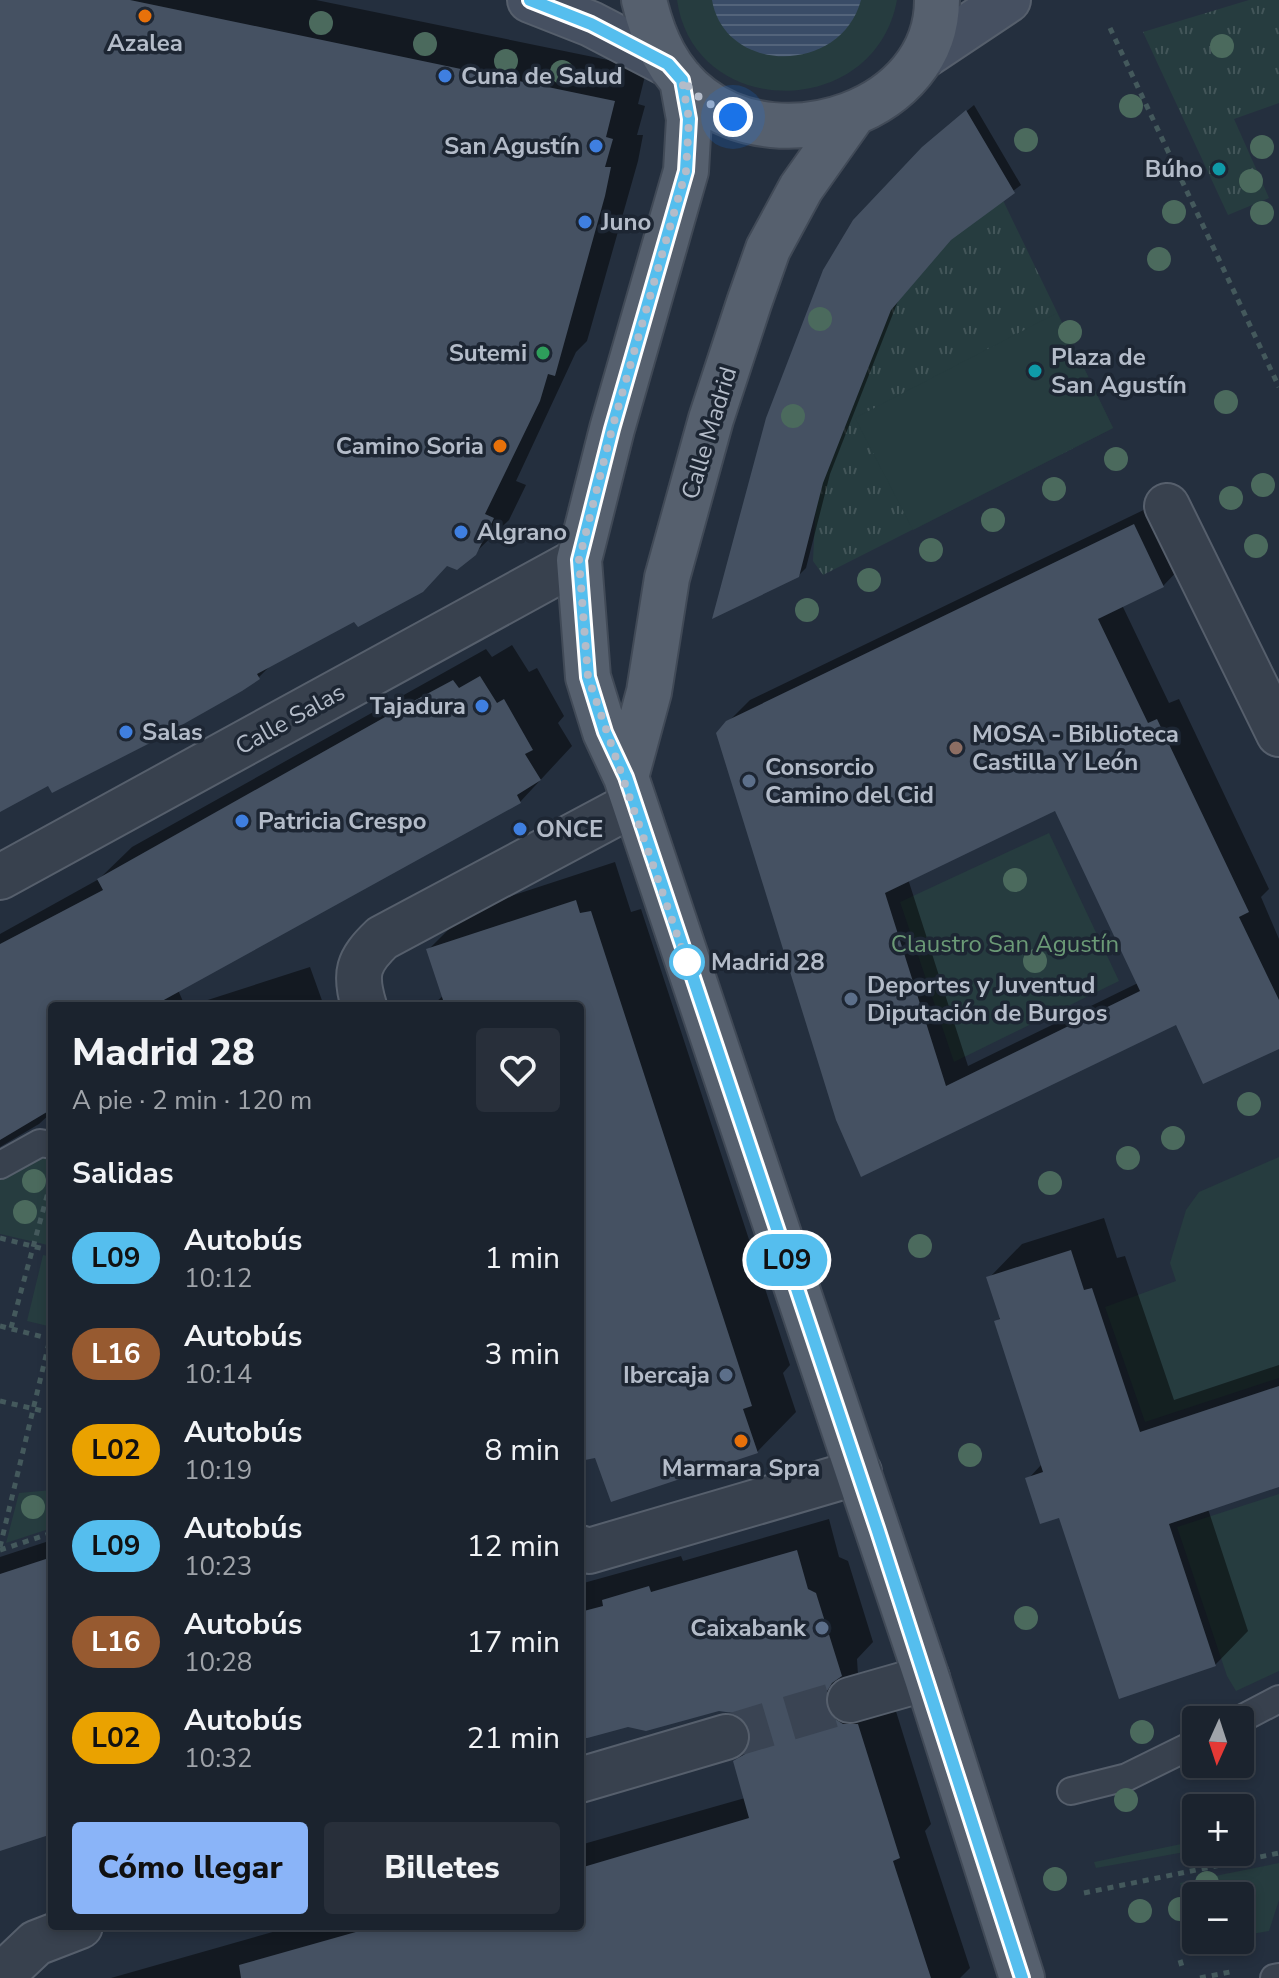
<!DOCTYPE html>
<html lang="es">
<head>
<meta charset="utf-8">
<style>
  body { margin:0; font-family:"Nunito Sans",sans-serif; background:#282f3a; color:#f1f3f6; height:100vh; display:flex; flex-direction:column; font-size:30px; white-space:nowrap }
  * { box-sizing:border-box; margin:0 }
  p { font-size:26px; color:#a0a4aa }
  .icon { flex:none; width:44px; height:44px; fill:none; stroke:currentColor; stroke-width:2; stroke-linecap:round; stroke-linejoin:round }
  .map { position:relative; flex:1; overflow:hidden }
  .details { position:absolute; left:48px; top:1002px; width:536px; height:928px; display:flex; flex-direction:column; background:#1b232e; border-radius:8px; box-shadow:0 4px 12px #0003,0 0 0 2px #39404a }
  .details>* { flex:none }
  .badge { padding:0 16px; border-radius:26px; font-size:28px; line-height:52px }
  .needle { width:52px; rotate:183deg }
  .controls { position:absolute; left:1182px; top:1706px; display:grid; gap:16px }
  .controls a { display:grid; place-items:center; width:72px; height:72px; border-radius:8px; background:#1b232e; box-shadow:0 4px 12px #0003,0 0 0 2px #39404a; font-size:40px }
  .you { position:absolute; width:40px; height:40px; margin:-20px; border:6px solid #fff; border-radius:50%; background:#1a73e8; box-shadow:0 0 0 12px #1a73e833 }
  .map>.badge { position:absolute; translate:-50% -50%; box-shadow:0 0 0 4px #fff }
  h2 { padding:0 24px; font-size:30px; line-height:72px }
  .round { display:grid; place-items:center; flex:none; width:84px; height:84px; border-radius:8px; background:#282f3a }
  .headline { display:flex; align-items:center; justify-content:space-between; height:136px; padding:0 24px }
  h1 { font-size:38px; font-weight:800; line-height:60px }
  .cta { display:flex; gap:16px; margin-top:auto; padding:16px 24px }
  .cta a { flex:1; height:92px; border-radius:8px; background:#8ab4f8; color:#111; font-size:32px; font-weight:800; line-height:92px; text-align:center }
  .cta a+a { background:#282f3a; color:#f1f3f6 }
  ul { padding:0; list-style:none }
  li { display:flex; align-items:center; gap:24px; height:96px; padding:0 24px }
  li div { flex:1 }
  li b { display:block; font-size:30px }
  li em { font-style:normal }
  li .badge { min-width:88px; font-weight:700; text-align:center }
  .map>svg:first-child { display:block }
  .grass { fill:url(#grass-tufts) }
  .garden { fill:#263c3f }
  .water { fill:url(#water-rules) }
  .shadow { fill:#0007; fill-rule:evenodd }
  .building { fill:#455162; fill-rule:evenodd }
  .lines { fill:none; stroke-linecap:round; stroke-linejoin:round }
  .street-tunnel { stroke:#3a4453; stroke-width:44; stroke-dasharray:44 22; stroke-linecap:butt }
  .lane-casing { stroke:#565f6c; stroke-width:30 }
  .street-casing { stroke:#565f6c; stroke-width:48 }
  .secondary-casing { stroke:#565f6c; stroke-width:48 }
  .primary-casing { stroke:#414a57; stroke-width:48 }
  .path { stroke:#44595c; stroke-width:5; stroke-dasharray:6 6; stroke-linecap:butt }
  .lane { stroke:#38414e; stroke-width:26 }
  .street { stroke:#38414e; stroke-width:44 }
  .secondary { stroke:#465061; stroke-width:44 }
  .primary { stroke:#56606e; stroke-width:44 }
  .tree { fill:#4b6a5d }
  .line-casing { stroke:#fff; stroke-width:18 }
  .line { stroke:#55beee; stroke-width:12 }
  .walk { stroke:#b4bcc9; stroke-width:8; stroke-dasharray:0 14.4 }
  .food-dot { fill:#e8710a; stroke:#1d2633; stroke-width:3 }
  .shop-dot { fill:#3f7fe0; stroke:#1d2633; stroke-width:3 }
  .culture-dot { fill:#0f9aa8; stroke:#1d2633; stroke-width:3 }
  .leisure-dot { fill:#2e9e5b; stroke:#1d2633; stroke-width:3 }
  .education-dot { fill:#8d6e63; stroke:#1d2633; stroke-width:3 }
  .service-dot { fill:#5c6f8a; stroke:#1d2633; stroke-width:3 }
  .stop-dot { fill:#fff; stroke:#55beee; stroke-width:4 }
  .labels { text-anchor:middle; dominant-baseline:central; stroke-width:7; stroke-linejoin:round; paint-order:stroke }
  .poi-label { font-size:24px; font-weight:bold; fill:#b4bcc9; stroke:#1d2633; text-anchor:start }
  .street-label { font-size:24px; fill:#b4bcc9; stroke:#1d2633 }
  .park-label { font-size:24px; fill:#6b9a76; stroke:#1d2633 }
  .stop-label { font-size:24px; font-weight:bold; fill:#b4bcc9; stroke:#1d2633; text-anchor:start }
</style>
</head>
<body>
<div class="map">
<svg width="1279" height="1978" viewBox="0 0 1279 1978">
  <defs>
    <pattern id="grass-tufts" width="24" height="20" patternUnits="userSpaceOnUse" patternTransform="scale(2)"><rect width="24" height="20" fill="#263c3f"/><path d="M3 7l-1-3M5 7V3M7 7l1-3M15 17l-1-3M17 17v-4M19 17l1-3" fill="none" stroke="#435659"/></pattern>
    <pattern id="water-rules" width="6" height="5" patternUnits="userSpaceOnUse" patternTransform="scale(2)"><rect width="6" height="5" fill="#394c67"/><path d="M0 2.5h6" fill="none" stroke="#53647b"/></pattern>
  </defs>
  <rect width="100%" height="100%" fill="#242f3e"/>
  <path class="grass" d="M1249,0H1279V103L1234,119L1269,198L1228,215L1143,32Z
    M998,190L1113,428L823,575L813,561L816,498L858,338Z"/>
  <path class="garden" d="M677,0H897C875,121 694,121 677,0Z
    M1057,313L1113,428L913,530L855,418Z
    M1049,833L1119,981L954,1062L900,902Z
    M52,1150V1246L0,1234V1171Z
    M1279,1157V1378L1145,1422L1105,1307L1176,1281L1170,1263L1186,1210L1199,1192Z
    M43,1255L52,1257V1327L27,1321Z
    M52,1490V1528L6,1543L19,1493Z
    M1279,1494V1671L1236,1691L1227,1676L1177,1527Z
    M1196,1841V1850L1096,1868L1094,1862Z
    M1279,1863V1900L1269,1931L1240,1936V1896H1196V1940H1221L1193,1946L1180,1883Z"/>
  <path class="water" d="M712,0H861C841,75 725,75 712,0Z"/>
  <path class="shadow" d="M0,0H316L647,68L638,104L645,106L637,135H643L638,161L587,341L576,352L516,481L526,485L509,520L475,553L447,564L274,662L259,677L0,808Z
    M974,105L1021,185L953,236L898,301L830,474L806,568L798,576L825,271L932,140Z
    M1156,504L1184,564L1163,586L1122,605L1169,703L1179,699L1269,889L1261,897L1279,939V1046L1177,1022L862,1175L728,722L750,700ZM1056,808L1138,983L968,1066L908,879Z
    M512,645L529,672L537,668L564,716L558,723L572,746L520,802L178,990L185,1006H52V1112L39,1124L0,1147V934L99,879L132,847L486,649L492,657Z
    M615,862L631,912L641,909L790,1365L783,1373L796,1412L757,1452L597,1456L580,1434V1006H438L436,1002L444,995L428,950L468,910Z
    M310,967L324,1006H189Z
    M1104,1218L1117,1258L1125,1256L1174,1400L1279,1365V1485L1208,1509L1248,1631L1215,1665L1028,1479L1042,1464L996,1322L1002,1316L989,1278L1022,1244Z
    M829,1519L839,1557L848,1561L873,1642L857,1659L858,1675L864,1685L890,1692L931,1824L925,1831L970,1968L960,1978H111L294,1926H580V1845L745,1798L735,1762L751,1746L752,1730L744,1717L719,1709L628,1725L590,1735L580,1745V1584L681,1556L683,1561Z
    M52,1540V1832L0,1849V1557Z"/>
  <path class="building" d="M0,0H130L615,101L606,137L613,139L605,167H611L605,196L555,376L548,374L540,401L485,514L494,518L476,555L457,570L447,566L423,592L358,627L354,622L257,674L260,679L242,691L150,743L52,793L48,786L0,812Z
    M966,110L1015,193L951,240L891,310L823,483L799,577L712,619L766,418L823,270L853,220L922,147Z
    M1134,524L1164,587L1098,619L1148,723L1157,719L1249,912L1239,917L1279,1000V1049L1203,1084L1176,1025L861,1177L836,1120L716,733L726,721ZM1055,811L1140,991L946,1086L885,893Z
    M480,676L497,703L504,699L533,750L525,754L541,780L517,795L521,803L153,1006H52V1109L0,1140V944L103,890L97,879L410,703L453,680L459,688Z
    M576,900L580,913L591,911L752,1406L743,1409L758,1453L611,1502L595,1458L580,1461V1006H445L426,949Z
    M1071,1250L1084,1290L1092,1288L1140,1432L1279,1386V1487L1169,1524L1216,1666L1119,1699L1059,1518L1040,1524L1025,1478L1043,1472L994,1321L1000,1319L986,1277Z
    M797,1550L808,1589L816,1593L842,1676L832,1683L826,1693V1708L832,1717L843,1724H858L900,1858L893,1861L931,1978H241L239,1965L377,1926H580V1868L749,1818L733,1761L745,1754L750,1744V1731L744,1720L733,1713L719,1711L646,1731L628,1727L580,1740V1612L603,1606L602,1600L649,1586L651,1592Z
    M52,1557V1834L0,1851V1574Z"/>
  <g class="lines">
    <path class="street-tunnel" d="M726,1737L850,1700"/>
    <g class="lane-casing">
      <path id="lane" d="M0,1165L40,1143L52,1145
        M1239,1720L1279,1699
        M1071,1791L1127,1777L1196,1743
        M1274,1978L1279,1977"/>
    </g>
    <g class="street-casing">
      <path id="street" d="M1167,506L1279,734
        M0,877L579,560
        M364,1006C354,973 358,961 382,938L633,804
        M580,1548L589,1551L859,1472
        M850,1700L927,1678
        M580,1780L726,1737
        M0,1977L36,1943L80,1926"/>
    </g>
    <g class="secondary-casing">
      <path id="secondary" d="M530,0L591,24L668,64
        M924,56L1008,0"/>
    </g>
    <g class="primary-casing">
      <path id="primary" d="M644,0C653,38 668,73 701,98C782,161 937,112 937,0
        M682,80L689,119L686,171L612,429L579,560L588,677L605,732L626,777L927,1678L1022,1978
        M626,777L649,692L667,578L711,419L749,303L768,249L801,188L854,113"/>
    </g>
    <path class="path" d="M1110,28L1279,387
      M0,1238L52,1251
      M0,1326L51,1339
      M11,1328L50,1185
      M0,1401L52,1413
      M0,1547L50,1339
      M0,1550L52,1533
      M1084,1893L1279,1853
      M1180,1960L1183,1970
      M1200,1978L1235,1971"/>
    <use href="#lane" class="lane"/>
    <use href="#street" class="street"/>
    <use href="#secondary" class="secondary"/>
    <use href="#primary" class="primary"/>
  </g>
  <g class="tree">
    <circle cx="321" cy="23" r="12"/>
    <circle cx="425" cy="44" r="12"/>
    <circle cx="1222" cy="46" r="12"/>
    <circle cx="506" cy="61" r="12"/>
    <circle cx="562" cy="72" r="12"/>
    <circle cx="1131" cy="106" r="12"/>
    <circle cx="1026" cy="140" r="12"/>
    <circle cx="1262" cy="147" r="12"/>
    <circle cx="1251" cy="181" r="12"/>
    <circle cx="1174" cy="212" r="12"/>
    <circle cx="1262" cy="213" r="12"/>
    <circle cx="1159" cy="259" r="12"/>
    <circle cx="820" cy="319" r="12"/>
    <circle cx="1070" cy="332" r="12"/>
    <circle cx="1226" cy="402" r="12"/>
    <circle cx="793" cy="416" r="12"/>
    <circle cx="1116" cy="459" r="12"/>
    <circle cx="1263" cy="485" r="12"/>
    <circle cx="1054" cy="489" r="12"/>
    <circle cx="1231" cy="498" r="12"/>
    <circle cx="993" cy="520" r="12"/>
    <circle cx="1256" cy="546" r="12"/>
    <circle cx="931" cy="550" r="12"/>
    <circle cx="869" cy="580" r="12"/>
    <circle cx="807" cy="610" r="12"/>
    <circle cx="1015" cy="880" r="12"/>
    <circle cx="1035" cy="961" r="12"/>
    <circle cx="1249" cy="1104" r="12"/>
    <circle cx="1173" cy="1138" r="12"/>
    <circle cx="1128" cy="1158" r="12"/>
    <circle cx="34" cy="1181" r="12"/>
    <circle cx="1050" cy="1183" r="12"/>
    <circle cx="25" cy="1212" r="12"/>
    <circle cx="920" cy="1246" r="12"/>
    <circle cx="970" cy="1455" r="12"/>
    <circle cx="33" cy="1507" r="12"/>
    <circle cx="1026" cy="1618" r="12"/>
    <circle cx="1142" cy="1732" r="12"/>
    <circle cx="1126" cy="1800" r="12"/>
    <circle cx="1055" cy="1879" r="12"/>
    <circle cx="1207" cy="1883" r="12"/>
    <circle cx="1180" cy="1909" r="12"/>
    <circle cx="1140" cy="1911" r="12"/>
  </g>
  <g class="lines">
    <g class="line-casing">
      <path id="line" d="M530,0L591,24L668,64L682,80L689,119L686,171L612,429L579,560L588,677L605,732L626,777L878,1531L1022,1978"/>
    </g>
    <use href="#line" class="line"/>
    <path class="walk" d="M687,962L691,975L588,677L579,560L612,429L686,171L689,119L682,80L700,98L733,117"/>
  </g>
  <g class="food-dot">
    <circle cx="145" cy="16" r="8"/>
    <circle cx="500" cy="446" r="8"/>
    <circle cx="741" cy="1441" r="8"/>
  </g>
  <g class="shop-dot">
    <circle cx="445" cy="76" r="8"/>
    <circle cx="596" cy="146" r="8"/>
    <circle cx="585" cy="222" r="8"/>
    <circle cx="461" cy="532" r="8"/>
    <circle cx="482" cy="706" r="8"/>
    <circle cx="126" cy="732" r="8"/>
    <circle cx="242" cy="821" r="8"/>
    <circle cx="520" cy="829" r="8"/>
  </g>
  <g class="culture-dot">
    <circle cx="1219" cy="169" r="8"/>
    <circle cx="1035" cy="371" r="8"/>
  </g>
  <circle class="leisure-dot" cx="543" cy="353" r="8"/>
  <circle class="education-dot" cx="956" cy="748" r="8"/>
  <g class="service-dot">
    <circle cx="749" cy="781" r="8"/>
    <circle cx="851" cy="999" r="8"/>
    <circle cx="726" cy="1375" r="8"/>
    <circle cx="822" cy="1628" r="8"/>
  </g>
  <circle class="stop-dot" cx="687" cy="962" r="16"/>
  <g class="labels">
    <g class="poi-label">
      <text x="145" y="43" text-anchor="middle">Azalea</text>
      <text x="461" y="76">Cuna de Salud</text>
      <text x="580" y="146" text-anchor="end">San Agustín</text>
      <text x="1203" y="169" text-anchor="end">Búho</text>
      <text x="601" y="222">Juno</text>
      <text x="527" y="353" text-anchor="end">Sutemi</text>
      <text x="1051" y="357">Plaza de<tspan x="1051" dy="28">San Agustín</tspan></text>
      <text x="484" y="446" text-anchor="end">Camino Soria</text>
      <text x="477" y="532">Algrano</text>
      <text x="466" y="706" text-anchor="end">Tajadura</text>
      <text x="142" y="732">Salas</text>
      <text x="972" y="734">MOSA - Biblioteca<tspan x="972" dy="28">Castilla Y León</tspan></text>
      <text x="765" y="767">Consorcio<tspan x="765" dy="28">Camino del Cid</tspan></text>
      <text x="258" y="821">Patricia Crespo</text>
      <text x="536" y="829">ONCE</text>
      <text x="867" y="985">Deportes y Juventud<tspan x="867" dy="28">Diputación de Burgos</tspan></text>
      <text x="710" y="1375" text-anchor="end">Ibercaja</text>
      <text x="741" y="1468" text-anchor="middle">Marmara Spra</text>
      <text x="806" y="1628" text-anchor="end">Caixabank</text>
    </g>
    <g class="street-label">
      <text transform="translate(709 433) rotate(-73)">Calle Madrid</text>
      <text transform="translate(290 719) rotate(-29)">Calle Salas</text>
    </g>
    <g class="park-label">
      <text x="1005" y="944">Claustro San Agustín</text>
    </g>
    <g class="stop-label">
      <text x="711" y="962">Madrid 28</text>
    </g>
  </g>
</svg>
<div class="controls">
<a><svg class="needle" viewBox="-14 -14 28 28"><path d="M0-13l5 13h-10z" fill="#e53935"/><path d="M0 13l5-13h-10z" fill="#a0a4aa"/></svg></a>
<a>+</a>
<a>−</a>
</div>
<div class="you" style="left:733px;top:117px"></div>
<b class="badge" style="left:787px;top:1260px;background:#55beee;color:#111">L09</b>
<section class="details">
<div class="headline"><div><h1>Madrid 28</h1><p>A pie · 2 min · 120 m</p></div><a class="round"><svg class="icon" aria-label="heart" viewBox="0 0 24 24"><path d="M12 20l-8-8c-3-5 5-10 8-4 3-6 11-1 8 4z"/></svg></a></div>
<h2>Salidas</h2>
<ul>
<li><span class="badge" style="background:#55beee;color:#111">L09</span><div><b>Autobús</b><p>10:12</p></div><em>1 min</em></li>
<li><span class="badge" style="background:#975a30;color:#fff">L16</span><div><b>Autobús</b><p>10:14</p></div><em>3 min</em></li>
<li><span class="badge" style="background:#eaa200;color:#111">L02</span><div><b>Autobús</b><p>10:19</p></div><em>8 min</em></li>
<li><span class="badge" style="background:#55beee;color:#111">L09</span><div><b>Autobús</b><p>10:23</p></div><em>12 min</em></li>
<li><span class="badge" style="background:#975a30;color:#fff">L16</span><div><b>Autobús</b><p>10:28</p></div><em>17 min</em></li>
<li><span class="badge" style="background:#eaa200;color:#111">L02</span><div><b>Autobús</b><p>10:32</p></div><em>21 min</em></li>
</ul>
<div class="cta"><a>Cómo llegar</a><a>Billetes</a></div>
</section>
</div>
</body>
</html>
